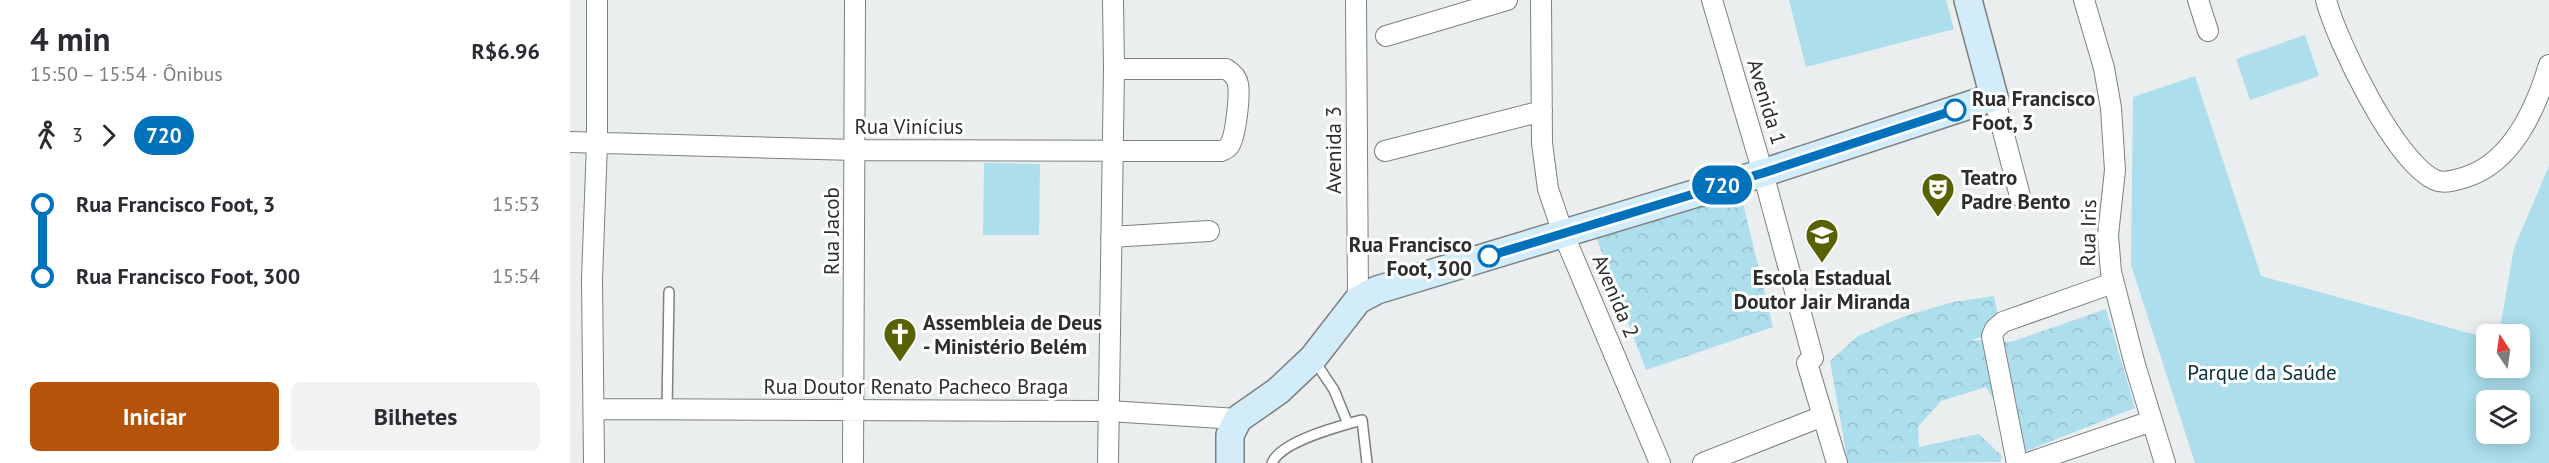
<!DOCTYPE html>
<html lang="pt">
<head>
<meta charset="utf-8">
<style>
  body { margin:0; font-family:"PT Sans",sans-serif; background:#f2f2f3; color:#2b2b33; height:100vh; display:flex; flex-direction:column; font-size:22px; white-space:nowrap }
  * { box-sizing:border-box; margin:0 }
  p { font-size:20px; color:#7c7c81 }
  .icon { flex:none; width:33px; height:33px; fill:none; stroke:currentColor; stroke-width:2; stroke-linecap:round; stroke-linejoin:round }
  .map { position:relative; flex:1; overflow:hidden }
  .side { display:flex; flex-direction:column; background:#fff; width:570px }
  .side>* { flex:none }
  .badge { padding:0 12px; border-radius:20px; font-size:21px; line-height:39px }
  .needle { width:39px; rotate:347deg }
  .tools { position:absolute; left:1906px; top:324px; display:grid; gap:12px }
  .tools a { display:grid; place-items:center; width:54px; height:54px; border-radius:9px; background:#fff; box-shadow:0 3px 15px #0003; font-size:30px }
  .map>.badge { position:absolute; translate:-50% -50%; box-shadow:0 0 0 3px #fff }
  .legs { display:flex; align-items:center; gap:9px; height:66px; padding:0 30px; font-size:20px }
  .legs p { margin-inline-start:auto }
  .headline { display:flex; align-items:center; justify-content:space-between; height:102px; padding:0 30px }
  h1 { font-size:33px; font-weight:800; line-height:45px }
  .primary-button { display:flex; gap:12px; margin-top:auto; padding:12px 30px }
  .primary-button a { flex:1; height:69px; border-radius:9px; background:#b45309; color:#fff; font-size:24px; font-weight:800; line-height:69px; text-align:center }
  .primary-button a+a { background:#f2f2f3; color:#2b2b33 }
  ul { padding:0 30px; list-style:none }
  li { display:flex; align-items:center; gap:21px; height:72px; font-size:22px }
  li i { display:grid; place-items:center; width:9px; height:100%; margin:0 8px; background:currentColor }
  li i::after { content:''; width:15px; height:15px; margin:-8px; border:4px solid; border-radius:50%; background:#fff }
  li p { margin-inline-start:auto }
  li:first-child i { background:linear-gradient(#0000 50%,currentColor 0) }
  li:last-child i { background:linear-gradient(currentColor 50%,#0000 0) }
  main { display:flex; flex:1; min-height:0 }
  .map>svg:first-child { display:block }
  .forest { fill:url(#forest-crowns) }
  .park { fill:#acdeec; fill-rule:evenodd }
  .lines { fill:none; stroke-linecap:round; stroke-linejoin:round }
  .lane-casing { stroke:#7c8081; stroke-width:12 }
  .street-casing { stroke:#7c8081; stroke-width:22 }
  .secondary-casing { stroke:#7c8081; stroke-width:30 }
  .lane { stroke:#fff; stroke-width:9 }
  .street { stroke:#fff; stroke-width:20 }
  .secondary { stroke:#d3ecfa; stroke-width:27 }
  .line-1-casing { stroke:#fff; stroke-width:14 }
  .line-1 { stroke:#0072bc; stroke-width:9 }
  .stop-1-dot { fill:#fff; stroke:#0072bc; stroke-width:3 }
  .labels { text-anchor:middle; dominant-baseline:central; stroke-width:6; stroke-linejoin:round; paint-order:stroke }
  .stop-label { font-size:21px; font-weight:bold; fill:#2c2e2e; stroke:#fff; text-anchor:start }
  .street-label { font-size:21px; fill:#2c2e2e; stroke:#fff }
  .poi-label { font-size:21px; font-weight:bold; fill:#2c2e2e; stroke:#fff; text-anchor:start }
  .park-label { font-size:21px; fill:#09313b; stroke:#fff }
</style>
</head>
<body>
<main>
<section class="side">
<div class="headline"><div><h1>4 min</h1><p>15:50 – 15:54 · Ônibus</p></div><b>R$6.96</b></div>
<div class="legs"><svg class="icon" aria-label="walk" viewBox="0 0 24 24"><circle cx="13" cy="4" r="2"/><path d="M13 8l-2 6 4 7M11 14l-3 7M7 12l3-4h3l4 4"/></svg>3<svg class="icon" aria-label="forward" viewBox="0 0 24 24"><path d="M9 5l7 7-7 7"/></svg><b class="badge" style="background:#0072bc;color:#fff">720</b></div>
<ul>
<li><i style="color:#0072bc"></i><b>Rua Francisco Foot, 3</b><p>15:53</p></li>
<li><i style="color:#0072bc"></i><b>Rua Francisco Foot, 300</b><p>15:54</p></li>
</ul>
<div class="primary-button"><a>Iniciar</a><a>Bilhetes</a></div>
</section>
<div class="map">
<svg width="1979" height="463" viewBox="0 0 1979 463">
  <defs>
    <pattern id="forest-crowns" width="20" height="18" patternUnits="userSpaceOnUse" patternTransform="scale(1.5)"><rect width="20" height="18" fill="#acdeec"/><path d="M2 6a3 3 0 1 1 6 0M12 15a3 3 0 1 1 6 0" fill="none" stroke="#94bfcb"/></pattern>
  </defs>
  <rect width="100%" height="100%" fill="#eaeeef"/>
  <path class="forest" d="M1170,191L1203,327L1076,370L1025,234Z
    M1424,296L1431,332L1401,340L1441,342L1536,309L1565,408L1454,452L1416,387L1371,401L1348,427L1349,447L1409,434L1432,456L1430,462L1278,463L1260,361L1288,336L1335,316L1383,302Z"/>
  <path class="park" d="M1219,0H1376L1384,29L1236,67Z
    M1735,35L1749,76L1680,100L1666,59Z
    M1625,76L1691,276L1917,338V368H1950V334H1929L1944,248L1979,166V463H1625L1561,265L1563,97ZM1950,400V434H1917V400Z
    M414,163L470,164L469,235H413Z"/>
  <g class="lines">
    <g class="lane-casing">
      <path id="lane" d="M744,360L764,390L778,424
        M97,408L99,292
        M702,463C711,441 770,426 792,420L797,463"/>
    </g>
    <g class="street-casing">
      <path id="street" d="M786,0L788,300
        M971,0L972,143L978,189L993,233L1090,463
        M1142,0L1193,173L1243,358
        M1514,0L1534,68L1541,108L1545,170L1538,235L1541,272L1565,365L1595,463
        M1628,0L1638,31
        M1756,0C1767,42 1825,162 1865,180C1874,184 1887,180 1896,177C1943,162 1966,108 1979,65
        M816,36L937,0
        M1424,97L1450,196
        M0,142L285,150L651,151C654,150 657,149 659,146C666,137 670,95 668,84C667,77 661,72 656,69H544
        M815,151L972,111
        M541,237L639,231
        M1237,363L1267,463
        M24,409L538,411L668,419
        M24,463L22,279L27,143V0
        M283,463L285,0
        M538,463L544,69L543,0
        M1133,463L1253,416
        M1447,463L1422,336L1425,329L1433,322L1543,283
        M1458,463L1582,421"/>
    </g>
    <g class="secondary-casing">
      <path id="secondary" d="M660,463V435L668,419L708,391L743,358L788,300L807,290L1193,173L1424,97L1398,0"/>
    </g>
    <use href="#lane" class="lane"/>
    <use href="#street" class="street"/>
    <use href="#secondary" class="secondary"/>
  </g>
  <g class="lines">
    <g class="line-1-casing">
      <path id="line-1" d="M919,256L1193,173L1385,110"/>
    </g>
    <use href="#line-1" class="line-1"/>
  </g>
  <defs>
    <g id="theatre-pin" transform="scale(1.725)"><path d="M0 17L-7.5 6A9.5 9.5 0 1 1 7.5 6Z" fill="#586200" stroke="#fff"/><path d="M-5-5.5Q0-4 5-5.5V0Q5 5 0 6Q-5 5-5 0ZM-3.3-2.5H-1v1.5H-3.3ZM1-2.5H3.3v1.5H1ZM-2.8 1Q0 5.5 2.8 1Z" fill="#fff"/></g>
    <g id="school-pin" transform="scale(1.725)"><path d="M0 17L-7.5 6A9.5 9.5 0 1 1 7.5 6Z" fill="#586200" stroke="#fff"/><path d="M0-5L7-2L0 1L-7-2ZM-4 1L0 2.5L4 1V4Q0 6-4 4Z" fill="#fff"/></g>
    <g id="church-pin" transform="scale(1.725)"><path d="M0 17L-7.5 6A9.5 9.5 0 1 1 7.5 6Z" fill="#586200" stroke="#fff"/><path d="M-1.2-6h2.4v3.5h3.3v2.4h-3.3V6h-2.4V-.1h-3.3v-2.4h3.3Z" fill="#fff"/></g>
  </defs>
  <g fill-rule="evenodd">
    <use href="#theatre-pin" x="1368" y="189"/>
    <use href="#school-pin" x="1252" y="235"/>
    <use href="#church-pin" x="330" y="334"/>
  </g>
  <g class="stop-1-dot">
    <circle cx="1385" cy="110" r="10"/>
    <circle cx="919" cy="256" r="10"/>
  </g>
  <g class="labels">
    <g class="stop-label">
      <text x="1402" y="98">Rua Francisco<tspan x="1402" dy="24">Foot, 3</tspan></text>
      <text x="902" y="244" text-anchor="end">Rua Francisco<tspan x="902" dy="24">Foot, 300</tspan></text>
    </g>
    <g class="street-label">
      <text transform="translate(1197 102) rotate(73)">Avenida 1</text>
      <text x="339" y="126">Rua Vinícius</text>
      <text transform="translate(763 150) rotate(-90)">Avenida 3</text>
      <text transform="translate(261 231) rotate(-90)">Rua Jacob</text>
      <text transform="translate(1518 233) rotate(-89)">Rua Iris</text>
      <text transform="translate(1046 296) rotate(67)">Avenida 2</text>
      <text x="346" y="386">Rua Doutor Renato Pacheco Braga</text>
    </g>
    <g class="poi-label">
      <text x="1391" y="177">Teatro<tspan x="1391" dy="24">Padre Bento</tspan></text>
      <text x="1252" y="277" text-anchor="middle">Escola Estadual<tspan x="1252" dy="24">Doutor Jair Miranda</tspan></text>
      <text x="353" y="322">Assembleia de Deus<tspan x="353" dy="24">- Ministério Belém</tspan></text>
    </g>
    <g class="park-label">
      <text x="1692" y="372">Parque da Saúde</text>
    </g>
  </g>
</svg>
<div class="tools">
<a><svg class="needle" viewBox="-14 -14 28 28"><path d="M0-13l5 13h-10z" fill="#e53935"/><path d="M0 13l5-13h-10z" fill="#7c7c81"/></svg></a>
<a><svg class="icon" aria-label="layers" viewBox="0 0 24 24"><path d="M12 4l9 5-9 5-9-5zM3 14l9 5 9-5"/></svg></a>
</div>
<b class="badge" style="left:1152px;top:185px;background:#0072bc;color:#fff">720</b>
</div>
</main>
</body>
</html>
